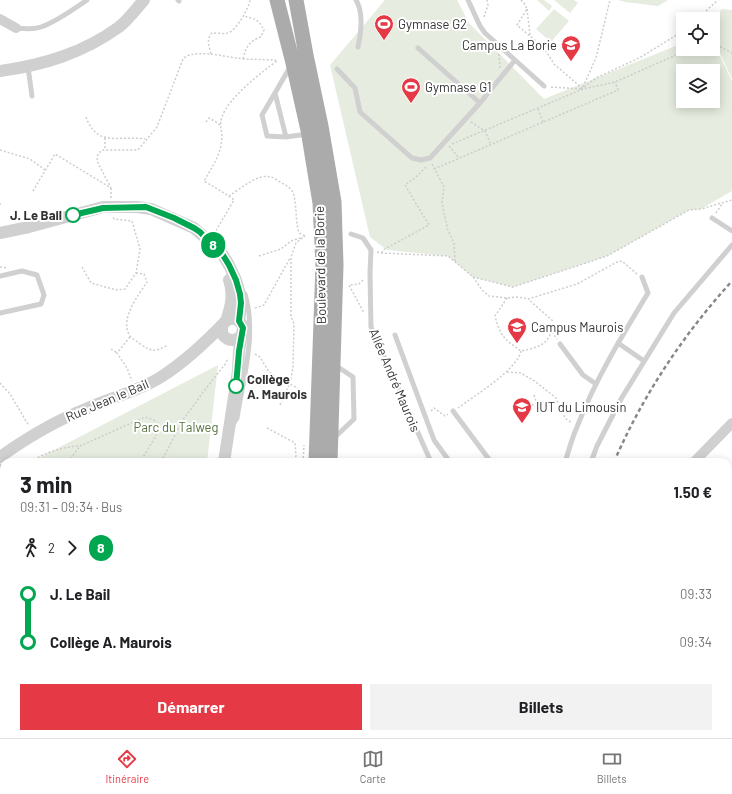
<!DOCTYPE html>
<html lang="fr">
<head>
<meta charset="utf-8">
<style>
  body { margin:0; font-family:Barlow,sans-serif; background:#f2f2f2; color:#202124; height:100vh; display:flex; flex-direction:column; font-size:15px; white-space:nowrap }
  * { box-sizing:border-box; margin:0 }
  p { font-size:13px; color:#757577 }
  .icon { flex:none; width:22px; height:22px; fill:none; stroke:currentColor; stroke-width:2; stroke-linecap:round; stroke-linejoin:round }
  .map { position:relative; flex:1; overflow:hidden }
  .details { position:absolute; left:0px; top:458px; width:732px; height:280px; display:flex; flex-direction:column; background:#fff; border-radius:12px 12px 0 0; box-shadow:0 2px 10px #0003 }
  .details>* { flex:none }
  .badge { padding:0 8px; border-radius:13px; font-size:14px; line-height:26px }
  .fabs { position:absolute; left:676px; top:12px; display:grid; gap:8px }
  .fabs a { display:grid; place-items:center; width:44px; height:44px; border-radius:0px; background:#fff; box-shadow:0 2px 10px #0003; font-size:20px }
  .map>.badge { position:absolute; translate:-50% -50%; box-shadow:0 0 0 2px #fff }
  .legs { display:flex; align-items:center; gap:6px; height:44px; padding:0 20px; font-size:13px }
  .legs p { margin-inline-start:auto }
  .summary { display:flex; align-items:center; justify-content:space-between; height:68px; padding:0 20px }
  h1 { font-size:22px; font-weight:700; line-height:30px }
  .cta { display:flex; gap:8px; margin-top:auto; padding:8px 20px }
  .cta a { flex:1; height:46px; border-radius:0px; background:#e63946; color:#fff; font-size:16px; font-weight:700; line-height:46px; text-align:center }
  .cta a+a { background:#f2f2f2; color:#202124 }
  ul { padding:0 20px; list-style:none }
  li { display:flex; align-items:center; gap:14px; height:48px; font-size:15px }
  li i { display:grid; place-items:center; width:6px; height:100%; margin:0 5px; background:currentColor }
  li i::after { content:''; width:10px; height:10px; margin:-5px; border:3px solid; border-radius:50%; background:#fff }
  li p { margin-inline-start:auto }
  li:first-child i { background:linear-gradient(#0000 50%,currentColor 0) }
  li:last-child i { background:linear-gradient(currentColor 50%,#0000 0) }
  .tabs { display:flex; justify-content:space-around; align-items:center; height:56px; border-top:1px solid #e0e0e0; background:#fff; font-size:11px; color:#757577 }
  .tabs a { display:grid; justify-items:center; gap:2px }
  .tabs .active { color:#e63946 }
  .map>svg:first-child { display:block }
  .green { fill:#e6ecdf; fill-rule:evenodd }
  .lines { fill:none; stroke-linecap:round; stroke-linejoin:round }
  .path { stroke:#cdcdcd; stroke-width:1.5; stroke-dasharray:2 2; stroke-linecap:butt }
  .service { stroke:#d0d0d0; stroke-width:5 }
  .minor { stroke:#d0d0d0; stroke-width:10 }
  .tertiary { stroke:#d0d0d0; stroke-width:12 }
  .secondary { stroke:#bdbdbd; stroke-width:14 }
  .primary { stroke:#ababab; stroke-width:15 }
  .rail { stroke:#888; stroke-width:2.5; stroke-dasharray:4 3; stroke-linecap:butt }
  .line-1-casing { stroke:#fff; stroke-width:9 }
  .line-1 { stroke:#00a650; stroke-width:6 }
  .stop-1-dot { fill:#fff; stroke:#00a650; stroke-width:2 }
  .labels { text-anchor:middle; dominant-baseline:central; stroke-width:4; stroke-linejoin:round; paint-order:stroke }
  .poi-label { font-size:13px; fill:#333; stroke:#fff; text-anchor:start }
  .stop-label { font-size:13px; font-weight:bold; fill:#333; stroke:#fff; text-anchor:end }
  .street-label { font-size:13px; fill:#333; stroke:#fff }
  .park-label { font-size:13px; fill:#56703f; stroke:#fff }
</style>
</head>
<body>
<div class="map">
<svg width="732" height="738" viewBox="0 0 732 738">
  <rect width="100%" height="100%" fill="#fff"/>
  <path class="green" d="M385,0H457L469,23L544,99L683,43V49H713V41L732,81V191L701,209L689,210L607,256L513,287L473,277L448,256L387,250L370,237L330,65ZM683,71H713V101H683Z
    M537,0H544L552,6L549,11Z
    M554,0H574L578,3L570,13Z
    M618,0H668L658,6L625,2Z
    M554,9L569,21L551,42L536,29Z
    M722,9L732,10V79L713,38V19H711Z
    M218,365L207,462H31Z
    M4,482V711L0,718V486Z"/>
  <g class="lines">
    <path class="path" d="M521,0L524,3L527,9L517,25L544,48L554,64L583,89
      M527,9L530,35
      M484,17L488,5L487,0
      M697,19L718,0
      M713,43L732,53
      M211,54L243,59L276,60
      M499,54L500,68
      M243,59C246,47 249,41 261,37L264,30C258,19 256,19 243,16
      M551,87L581,89
      M583,87L596,58L610,0
      M584,87L596,78L641,57L683,31
      M538,109L543,122
      M86,117C97,148 119,135 145,139
      M206,122L209,118L216,122L220,125
      M471,122L485,131L491,145
      M105,138V150
      M452,144L583,89L615,82L690,49
      M449,146L459,158
      M0,150L30,159L45,170
      M432,164L444,187L442,202L444,214L448,230L454,243L455,261
      M434,169L618,90L615,82
      M33,191L55,154L111,188L97,161L98,154L102,150H138L157,127L183,59C190,52 201,54 211,54C209,46 206,39 212,33C217,33 223,34 228,33C236,31 249,8 250,0
      M229,196C240,189 258,173 271,177C274,178 278,181 282,183C287,186 293,189 294,196C297,208 295,220 299,233L305,236
      M111,198V188
      M0,204H1
      M716,213L722,204
      M214,234L234,200L229,196L204,181C212,167 221,155 222,138C222,131 219,125 222,117C228,98 262,72 278,60
      M377,252L382,253L448,256L473,277L482,290L489,296L507,298L518,297L528,299L577,284L617,262L622,261L637,274
      M382,253L383,250L429,225L405,185L415,178L427,166
      M259,256L281,249L291,241L303,237
      M0,267L7,268
      M82,267L91,283L116,290L125,289L136,273L140,249L132,221L114,219L113,217
      M136,273L144,274L147,282C138,296 119,319 130,336C132,339 137,341 140,344C152,352 155,352 168,345
      M473,277L513,287L607,256L689,210L701,209L732,200
      M363,280L359,284L349,285L364,313
      M507,298L495,316C500,336 505,340 521,351C541,347 551,344 553,321L528,299
      M255,308L264,305L290,258
      M552,332L557,339
      M130,337L117,353L127,368L132,381
      M111,349L117,353
      M255,354L260,357L269,372L306,393
      M507,372L521,373L536,382L556,398L565,418L572,423
      M0,383L10,394L29,426
      M534,395L536,401V407
      M525,400L536,407L540,412
      M280,405L290,383L293,368L294,324L291,316V257L296,243L305,236
      M458,408C474,396 517,370 521,351
      M431,411L434,408L445,416L448,414
      M267,428L295,443L296,456L292,462
      M31,462C42,453 66,446 80,446L145,417L154,420L158,426L156,436L140,462
      M68,462L80,446
      M161,462L183,420L204,391L226,363L228,358
      M303,462L304,445
      M0,540L4,548
      M0,551L4,550
      M0,564L4,565
      M0,572L4,570
      M0,609L4,607
      M0,638C4,646 4,654 0,663
      M551,734V738
      M19,738L22,734
      M70,738L73,734"/>
    <path class="service" d="M178,0L179,1
      M356,0C364,13 361,33 358,47
      M16,28C24,29 32,30 41,27C56,22 74,9 87,0
      M418,48L480,103
      M515,60L544,86
      M28,67L32,96
      M290,67L275,93L286,137L307,134
      M337,69L355,88L360,112L412,158L421,160L430,158L480,103L515,60L485,33L480,26L468,0
      M275,93L262,115L267,136L286,137
      M712,218L732,231
      M351,234L363,238L371,250L370,273L371,327L431,462
      M0,276L22,271L37,275L44,295L41,304L0,313
      M395,335L434,440L450,462
      M618,343L644,361
      M560,344L583,375L596,384
      M453,411L491,462
      M233,424L237,418C243,379 257,333 245,294
      M333,439L354,419L353,377L335,365
      M565,462C569,450 572,438 577,427C595,380 622,336 648,293L642,277
      M591,462L597,446L621,399L674,313L732,245
      M0,466L4,475
      M0,511L4,509
      M43,734L50,738
      M133,734L140,738
      M526,738L531,734"/>
    <path class="minor" d="M0,19L16,28
      M694,462L732,423
      M637,734V738
      M103,738L106,734
      M449,738L454,734"/>
    <path class="tertiary" d="M0,71C44,65 83,53 119,27C128,20 136,9 144,0
      M0,233L29,227L103,207H137L151,209L194,228L210,242L216,249L221,252L229,265L236,280L240,294L241,303L239,321
      M226,321C231,307 234,294 229,280
      M222,325V334C228,342 236,342 242,335
      M0,457C28,437 57,420 88,408C113,397 139,391 161,377C186,361 206,342 226,321L229,319H236L242,324L243,328L239,351L238,371L224,462
      M250,734L255,738"/>
    <path class="secondary" d="M728,628L732,625
      M564,738L570,734"/>
    <path class="primary" d="M277,0L293,63L308,130L320,203L323,265L316,462
      M296,0L306,55L321,126L334,202L336,265L330,462
      M343,734V738
      M368,734L369,738"/>
    <path class="rail" d="M614,462C643,395 683,335 732,281
      M569,734V738"/>
  </g>
  <g class="lines">
    <g class="line-1-casing">
      <path id="line-1" d="M73,215L103,208L146,207L174,218L194,228L200,232L216,249L221,252L229,265L236,280L240,294L241,303L239,321L243,328L239,351L236,386"/>
    </g>
    <use href="#line-1" class="line-1"/>
  </g>
  <defs>
    <g id="stadium-pin" transform="scale(1)"><path d="M0 17L-7.5 6A9.5 9.5 0 1 1 7.5 6Z" fill="#e63946" stroke="#fff"/><path d="M0-5a6.5 5 0 1 0 0 10a6.5 5 0 1 0 0-10ZM-3.5-1.8h7v3.6h-7Z" fill="#fff"/></g>
    <g id="university-pin" transform="scale(1)"><path d="M0 17L-7.5 6A9.5 9.5 0 1 1 7.5 6Z" fill="#e63946" stroke="#fff"/><path d="M0-5L7-2L0 1L-7-2ZM-4 1L0 2.5L4 1V4Q0 6-4 4Z" fill="#fff"/></g>
  </defs>
  <g fill-rule="evenodd">
    <use href="#stadium-pin" x="384" y="24"/>
    <use href="#university-pin" x="571" y="45"/>
    <use href="#stadium-pin" x="411" y="87"/>
    <use href="#university-pin" x="517" y="327"/>
    <use href="#university-pin" x="522" y="407"/>
  </g>
  <g class="stop-1-dot">
    <circle cx="73" cy="215" r="7"/>
    <circle cx="236" cy="386" r="7"/>
  </g>
  <g class="labels">
    <g class="poi-label">
      <text x="398" y="24">Gymnase G2</text>
      <text x="557" y="45" text-anchor="end">Campus La Borie</text>
      <text x="425" y="87">Gymnase G1</text>
      <text x="531" y="327">Campus Maurois</text>
      <text x="536" y="407">IUT du Limousin</text>
    </g>
    <g class="stop-label">
      <text x="62" y="215">J. Le Bail</text>
      <text x="247" y="379" text-anchor="start">Collège<tspan x="247" dy="15">A. Maurois</tspan></text>
    </g>
    <g class="street-label">
      <text transform="translate(320 265) rotate(-91)">Boulevard de la Borie</text>
      <text transform="translate(395 380) rotate(67)">Allée André Maurois</text>
      <text transform="translate(107 400) rotate(-23)">Rue Jean le Bail</text>
    </g>
    <g class="park-label">
      <text x="176" y="427">Parc du Talweg</text>
    </g>
  </g>
</svg>
<div class="fabs">
<a><svg class="icon" aria-label="locate" viewBox="0 0 24 24"><circle cx="12" cy="12" r="6"/><path d="M12 2v4M12 18v4M2 12h4M18 12h4"/></svg></a>
<a><svg class="icon" aria-label="layers" viewBox="0 0 24 24"><path d="M12 4l9 5-9 5-9-5zM3 14l9 5 9-5"/></svg></a>
</div>
<b class="badge" style="left:213px;top:245px;background:#00a650;color:#fff">8</b>
<section class="details">
<div class="summary"><div><h1>3 min</h1><p>09:31 – 09:34 · Bus</p></div><b>1.50 €</b></div>
<div class="legs"><svg class="icon" aria-label="walk" viewBox="0 0 24 24"><circle cx="13" cy="4" r="2"/><path d="M13 8l-2 6 4 7M11 14l-3 7M7 12l3-4h3l4 4"/></svg>2<svg class="icon" aria-label="forward" viewBox="0 0 24 24"><path d="M9 5l7 7-7 7"/></svg><b class="badge" style="background:#00a650;color:#fff">8</b></div>
<ul>
<li><i style="color:#00a650"></i><b>J. Le Bail</b><p>09:33</p></li>
<li><i style="color:#00a650"></i><b>Collège A. Maurois</b><p>09:34</p></li>
</ul>
<div class="cta"><a>Démarrer</a><a>Billets</a></div>
</section>
</div>
<nav class="tabs">
<a class="active"><svg class="icon" aria-label="directions" viewBox="0 0 24 24"><path d="M12 3l9 9-9 9-9-9zM9 14v-3h6M13 9l2 2-2 2"/></svg>Itinéraire</a>
<a><svg class="icon" aria-label="map" viewBox="0 0 24 24"><path d="M3 6l6-2 6 2 6-2v14l-6 2-6-2-6 2zM9 4v14M15 6v14"/></svg>Carte</a>
<a><svg class="icon" aria-label="tickets" viewBox="0 0 24 24"><path d="M3 7h18v10H3zM15 7v10"/></svg>Billets</a>
</nav>
</body>
</html>
